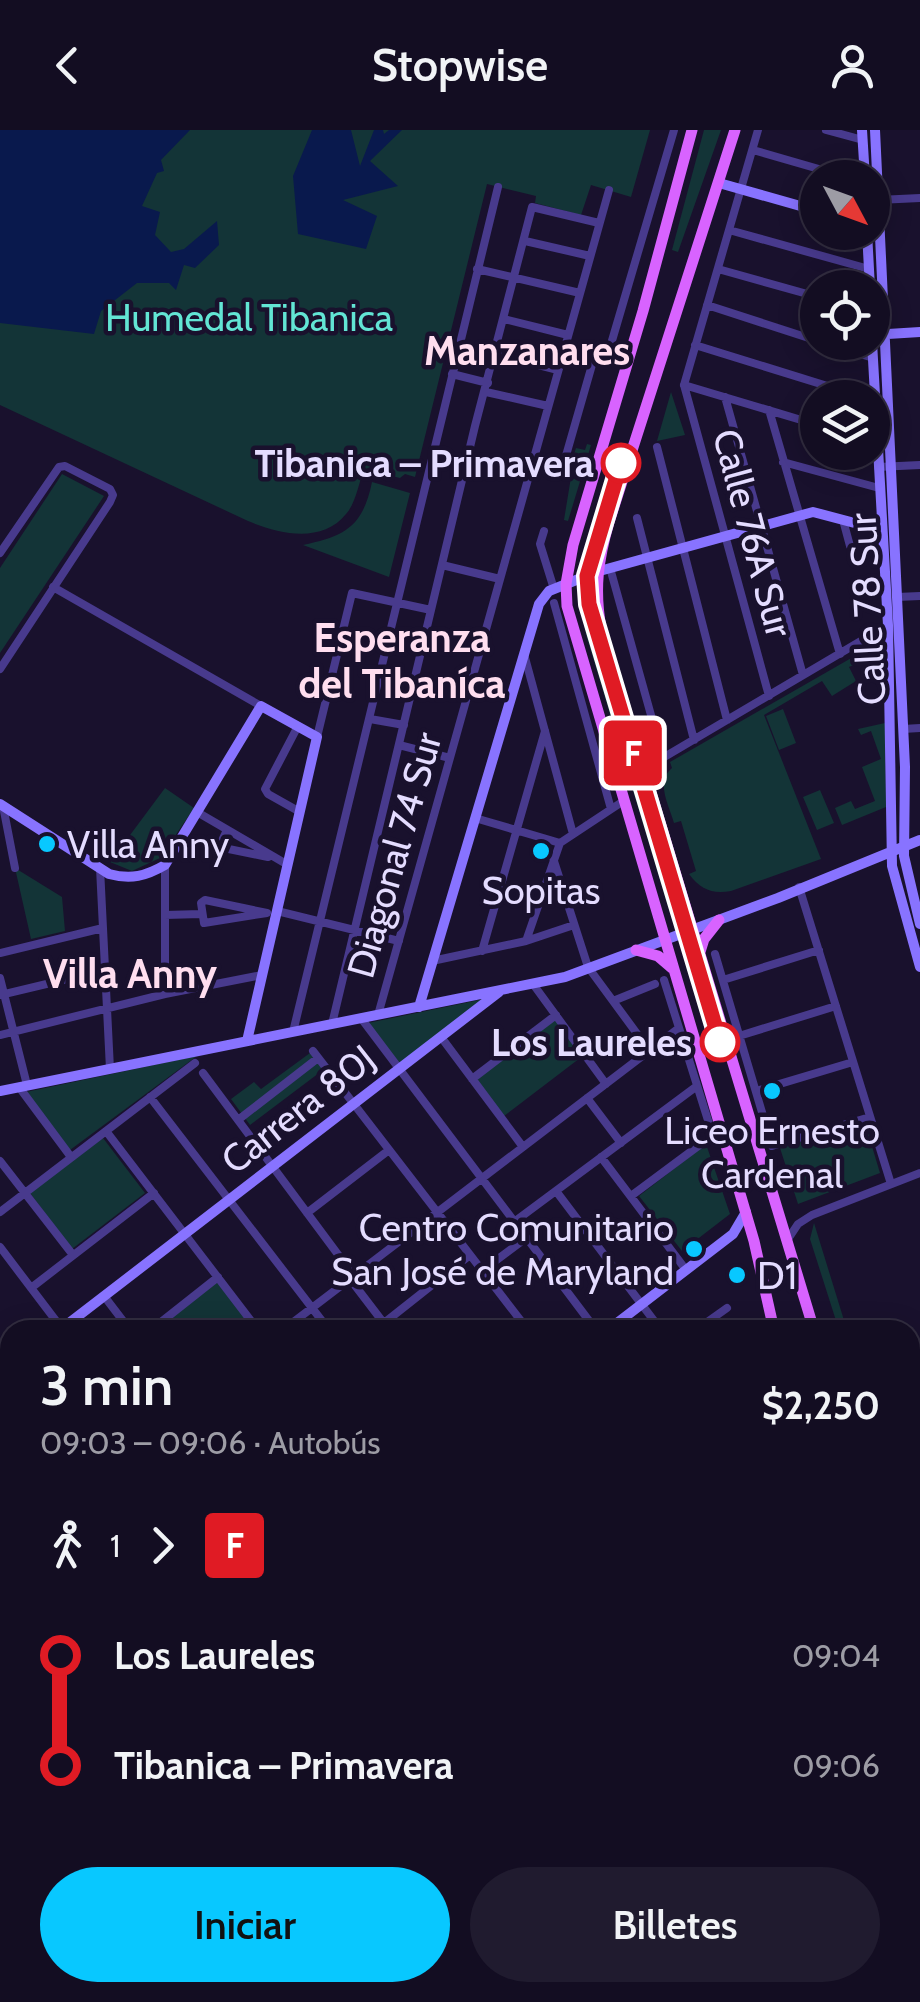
<!DOCTYPE html>
<html lang="es">
<head>
<meta charset="utf-8">
<style>
  body { margin:0; font-family:Cabin,sans-serif; background:#201b2f; color:#f1f3f6; height:100vh; display:flex; flex-direction:column; font-size:38px; white-space:nowrap }
  * { box-sizing:border-box; margin:0 }
  p { font-size:32px; color:#9d9ca5 }
  .icon { flex:none; width:55px; height:55px; fill:none; stroke:currentColor; stroke-width:2; stroke-linecap:round; stroke-linejoin:round }
  .map { position:relative; flex:1; overflow:hidden }
  .drawer { position:absolute; left:0px; top:1190px; width:920px; height:682px; display:flex; flex-direction:column; background:#130d22; border-radius:30px 30px 0 0; box-shadow:0 5px 25px #0003,0 0 0 2px #322d40 }
  .drawer>* { flex:none }
  .badge { padding:0 20px; border-radius:8px; font-size:35px; line-height:65px }
  .needle { width:65px; rotate:131deg }
  .buttons { position:absolute; left:800px; top:30px; display:grid; gap:20px }
  .buttons a { display:grid; place-items:center; width:90px; height:90px; border-radius:50%; background:#130d22; box-shadow:0 5px 25px #0003,0 0 0 2px #322d40; font-size:50px }
  .map>.badge { position:absolute; translate:-50% -50%; box-shadow:0 0 0 5px #fff }
  .legs { display:flex; align-items:center; gap:15px; height:110px; padding:0 40px; font-size:32px }
  .legs p { margin-inline-start:auto }
  .headline { display:flex; align-items:center; justify-content:space-between; height:170px; padding:0 40px }
  h1 { font-size:55px; font-weight:600; line-height:75px }
  .button { display:flex; gap:20px; margin-top:auto; padding:20px 40px }
  .button a { flex:1; height:115px; border-radius:60px; background:#08c8ff; color:#111; font-size:40px; font-weight:600; line-height:115px; text-align:center }
  .button a+a { background:#201b2f; color:#f1f3f6 }
  ul { padding:0 40px; list-style:none }
  li { display:flex; align-items:center; gap:35px; height:110px; font-size:38px }
  li i { display:grid; place-items:center; width:15px; height:100%; margin:0 12px; background:currentColor }
  li i::after { content:''; width:25px; height:25px; margin:-12px; border:8px solid; border-radius:50%; background:#130d22 }
  li p { margin-inline-start:auto }
  li:first-child i { background:linear-gradient(#0000 50%,currentColor 0) }
  li:last-child i { background:linear-gradient(currentColor 50%,#0000 0) }
  header { display:flex; justify-content:space-between; align-items:center; height:130px; padding:0 40px; background:#130d22; font-size:45px; font-weight:600 }
  .map>svg:first-child { display:block }
  .green { fill:#133437 }
  .water { fill:#09194d }
  .lines { fill:none; stroke-linecap:round; stroke-linejoin:round }
  .street { stroke:#483a8d; stroke-width:8 }
  .secondary { stroke:#8873ff; stroke-width:10 }
  .primary { stroke:#d863ff; stroke-width:11 }
  .line-1-casing { stroke:#fff; stroke-width:22 }
  .line-1 { stroke:#e01b24; stroke-width:15 }
  .stop-1-dot { fill:#fff; stroke:#e01b24; stroke-width:5 }
  .poi-dot { fill:#08c8ff; stroke:#19112d; stroke-width:4 }
  .labels { text-anchor:middle; dominant-baseline:central; stroke-width:9; stroke-linejoin:round; paint-order:stroke }
  .park-label { font-size:38px; fill:#62e5d4; stroke:#19112d }
  .stop-label { font-size:38px; font-weight:bold; fill:#e4dcff; stroke:#19112d; text-anchor:end }
  .street-label { font-size:38px; fill:#e4dcff; stroke:#19112d }
  .poi-label { font-size:38px; fill:#e4dcff; stroke:#19112d; text-anchor:start }
  .neighbourhood-label { font-size:40px; font-weight:bold; fill:#ffdeef; stroke:#19112d }
</style>
</head>
<body>
<header><svg class="icon" aria-label="back" viewBox="0 0 24 24"><path d="M15 5l-7 7 7 7"/></svg>Stopwise<svg class="icon" aria-label="person" viewBox="0 0 24 24"><circle cx="12" cy="8" r="4"/><path d="M4 21q1-7 8-7t8 7"/></svg></header>
<div class="map">
<svg width="920" height="1872" viewBox="0 0 920 1872">
  <rect width="100%" height="100%" fill="#19112d"/>
  <path class="green" d="M0,0H650L631,67L591,55L581,85L535,73L536,66L487,54L415,347L405,344L400,348L364,339C359,352 356,373 346,384C322,414 279,404 248,391L0,275Z
    M704,0H721L678,122L672,120Z
    M671,262L685,305L657,311Z
    M587,314L591,315L568,391L564,390L572,341L569,340L576,318L585,320Z
    M62,344L104,366L0,523V438Z
    M372,352L410,363L389,447L303,415C346,406 363,396 372,352Z
    M579,462H584L592,504L674,775L668,777L586,505Z
    M867,519L876,523L878,537L865,536L862,531L849,537L856,551L832,566L822,551L764,585L821,729L731,761C712,764 701,760 689,744L696,741L681,691L674,693C669,675 655,652 672,638L670,632Z
    M783,579L796,613L779,620L766,586Z
    M885,593L886,677L842,695L835,678L851,671L855,679L875,671L862,637L881,629L871,601L861,605L858,599Z
    M165,658L194,678L160,728L132,741L110,732Z
    M820,660L834,693L817,700L803,667Z
    M15,738L62,767L65,801L31,809Z
    M484,869L399,934L368,893Z
    M556,889L584,925L504,986L476,949Z
    M310,923L323,940L250,995L231,969L254,952L261,959Z
    M197,926L70,1020L26,962Z
    M865,993L880,1043L798,1074L780,1018Z
    M103,1008L145,1063L72,1119L30,1063Z
    M706,1014L730,1084L682,1121L639,1066Z
    M814,1093L847,1200H839L810,1109Z
    M217,1152L247,1190L234,1200H155Z
    M5,1252L10,1258V1331L0,1339V1255Z
    M249,1863V1862L320,1863L311,1872H243Z"/>
  <path class="water" d="M0,0H190L161,30L164,41L157,43L142,76L160,82L155,105L171,122L184,119L217,91L219,115L195,138L184,135L176,160L169,153H137L101,181L94,204L0,193Z
    M312,0H351L360,36L374,0H383L384,4L389,0H402L370,31L398,56L343,70L377,86L366,119L298,104L293,46Z"/>
  <g class="lines">
    <path class="street" d="M826,0L863,10
      M753,20L850,48
      M878,70L920,68
      M729,100L869,139
      M525,111L590,126
      M477,139L580,163
      M718,139L818,167
      M707,175L818,211
      M504,189L568,205
      M823,212L873,228
      M695,215L866,268
      M564,219L626,236
      M495,224L558,240
      M606,231L674,0
      M452,244L488,253
      M684,255L769,566
      M684,255L758,0
      M684,255L818,295
      M486,262L548,276
      M725,267L803,545
      M769,280L840,524
      M657,317L727,590
      M565,329L594,228
      M467,330L529,345
      M783,332L879,358
      M878,337L920,335
      M637,388L694,610
      M843,390L850,416
      M544,401L540,414L554,459
      M0,423L59,337L65,336L110,359L113,365L110,372L0,539
      M442,435L500,449
      M610,438L661,621
      M53,457L261,576
      M897,467L920,466
      M554,473L611,679
      M424,510L480,522
      M524,524L573,704
      M370,589L404,595
      M298,596L265,659L268,664L300,682
      M903,599L920,598
      M317,607L352,463L431,480
      M399,615L450,628
      M644,639L888,495
      M3,676L15,738
      M197,682L288,735
      M475,688L560,713L622,672
      M227,700L219,717L268,727
      M553,728L588,837L649,920
      M165,735V864
      M100,738L110,939
      M799,757L891,1054
      M205,770L267,783L204,793L201,773Z
      M277,781L399,811
      M165,785L201,784
      M526,811L560,713
      M482,821L545,601
      M0,823L103,798
      M715,824L772,1016L870,987
      M432,831L526,811L574,795
      M0,848L27,955
      M723,850L819,820
      M533,854L606,954
      M0,865L105,840
      M613,871L655,854
      M378,885L609,60
      M361,888L596,1200
      M332,894L475,296L532,77L599,93
      M293,902L498,57
      M0,905L165,864L262,845
      M739,906L836,876
      M441,907L523,1017
      M313,921L528,1200
      M203,943L354,1146
      M472,949L556,885
      M19,957L71,1027
      M756,961L853,932
      M150,967L329,1200
      M587,968L621,1013
      M238,990L318,928
      M106,1001L258,1200
      M601,1027L686,1140
      M0,1031L73,1125
      M556,1061L661,1200
      M631,1066L709,1008L712,1003L664,850
      M0,1082L195,933
      M307,1083L389,1020
      M514,1092L697,956
      M788,1109L798,1094L812,1085L920,1043
      M0,1117L63,1200
      M482,1141L526,1108
      M350,1149L389,1200
      M31,1158L154,1063
      M104,1166L130,1200
      M384,1193L470,1125
      M151,1200L218,1147
      M283,1200L679,898
      M696,1200L727,1178
      M0,1215L10,1228
      M0,1345L10,1338
      M0,1417L10,1409
      M0,1476L10,1489
      M0,1567L10,1579
      M910,1589L920,1603
      M0,1592L10,1585
      M910,1711L920,1703
      M0,1737L10,1730
      M910,1759L920,1751
      M910,1807L920,1799
      M0,1827L10,1834
      M910,1834L920,1849
      M0,1856L10,1841
      M55,1862L70,1872
      M413,1862L423,1872
      M525,1862L534,1872
      M622,1862L646,1872
      M655,1862L668,1872
      M748,1862L755,1872
      M793,1862L800,1872
      M839,1862L847,1872
      M887,1862L895,1872
      M234,1872L241,1862
      M448,1872L457,1862
      M500,1872L509,1862
      M573,1872L584,1862"/>
    <path class="secondary" d="M862,0L865,48
      M875,0L905,637L904,726L920,794
      M719,53L818,81
      M867,102L870,158
      M872,205L920,202
      M872,212L888,495L892,736L920,837
      M0,674L109,744C131,750 146,746 165,735L261,576L317,607L247,911
      M419,877L539,474L549,461L596,442L813,382L881,400
      M0,961L565,847L778,768L920,710
      M60,1200L499,862
      M608,1200L733,1104L746,1082
      M0,1246L10,1239
      M910,1311H920
      M910,1662L920,1654
      M0,1664L10,1657
      M0,1761L10,1768
      M161,1862L176,1872"/>
    <path class="primary" d="M692,0L643,181L573,415L566,454L567,476L754,1111L774,1200
      M735,0L609,392C598,430 594,459 601,498L814,1200
      M636,820L658,826L672,838
      M700,822L704,809L719,790
      M344,1872L353,1862
      M382,1872L391,1862"/>
  </g>
  <g class="lines">
    <g class="line-1-casing">
      <path id="line-1" d="M621,333L587,446L589,474L720,912"/>
    </g>
    <use href="#line-1" class="line-1"/>
  </g>
  <g class="stop-1-dot">
    <circle cx="621" cy="333" r="18"/>
    <circle cx="720" cy="912" r="18"/>
  </g>
  <g class="poi-dot">
    <circle cx="47" cy="714" r="10"/>
    <circle cx="541" cy="721" r="10"/>
    <circle cx="772" cy="961" r="10"/>
    <circle cx="694" cy="1119" r="10"/>
    <circle cx="737" cy="1145" r="10"/>
  </g>
  <g class="labels">
    <g class="park-label">
      <text x="249" y="187">Humedal Tibanica</text>
    </g>
    <g class="stop-label">
      <text x="594" y="333">Tibanica – Primavera</text>
      <text x="692" y="912">Los Laureles</text>
    </g>
    <g class="street-label">
      <text transform="translate(753 403) rotate(75)">Calle 76A Sur</text>
      <text transform="translate(867 479) rotate(-93)">Calle 78 Sur</text>
      <text transform="translate(394 725) rotate(-74)">Diagonal 74 Sur</text>
      <text transform="translate(298 979) rotate(-38)">Carrera 80J</text>
    </g>
    <g class="poi-label">
      <text x="67" y="714">Villa Anny</text>
      <text x="541" y="760" text-anchor="middle">Sopitas</text>
      <text x="772" y="1000" text-anchor="middle">Liceo Ernesto<tspan x="772" dy="44">Cardenal</tspan></text>
      <text x="674" y="1097" text-anchor="end">Centro Comunitario<tspan x="674" dy="44">San José de Maryland</tspan></text>
      <text x="757" y="1145">D1</text>
    </g>
    <g class="neighbourhood-label">
      <text x="527" y="220">Manzanares</text>
      <text x="402" y="507">Esperanza<tspan x="402" dy="46">del Tibaníca</tspan></text>
      <text x="130" y="843">Villa Anny</text>
    </g>
  </g>
</svg>
<div class="buttons">
<a><svg class="needle" viewBox="-14 -14 28 28"><path d="M0-13l5 13h-10z" fill="#e53935"/><path d="M0 13l5-13h-10z" fill="#9d9ca5"/></svg></a>
<a><svg class="icon" aria-label="locate" viewBox="0 0 24 24"><circle cx="12" cy="12" r="6"/><path d="M12 2v4M12 18v4M2 12h4M18 12h4"/></svg></a>
<a><svg class="icon" aria-label="layers" viewBox="0 0 24 24"><path d="M12 4l9 5-9 5-9-5zM3 14l9 5 9-5"/></svg></a>
</div>
<b class="badge" style="left:633px;top:623px;background:#e01b24;color:#fff">F</b>
<section class="drawer">
<div class="headline"><div><h1>3 min</h1><p>09:03 – 09:06 · Autobús</p></div><b>$2,250</b></div>
<div class="legs"><svg class="icon" aria-label="walk" viewBox="0 0 24 24"><circle cx="13" cy="4" r="2"/><path d="M13 8l-2 6 4 7M11 14l-3 7M7 12l3-4h3l4 4"/></svg>1<svg class="icon" aria-label="forward" viewBox="0 0 24 24"><path d="M9 5l7 7-7 7"/></svg><b class="badge" style="background:#e01b24;color:#fff">F</b></div>
<ul>
<li><i style="color:#e01b24"></i><b>Los Laureles</b><p>09:04</p></li>
<li><i style="color:#e01b24"></i><b>Tibanica – Primavera</b><p>09:06</p></li>
</ul>
<div class="button"><a>Iniciar</a><a>Billetes</a></div>
</section>
</div>
</body>
</html>
